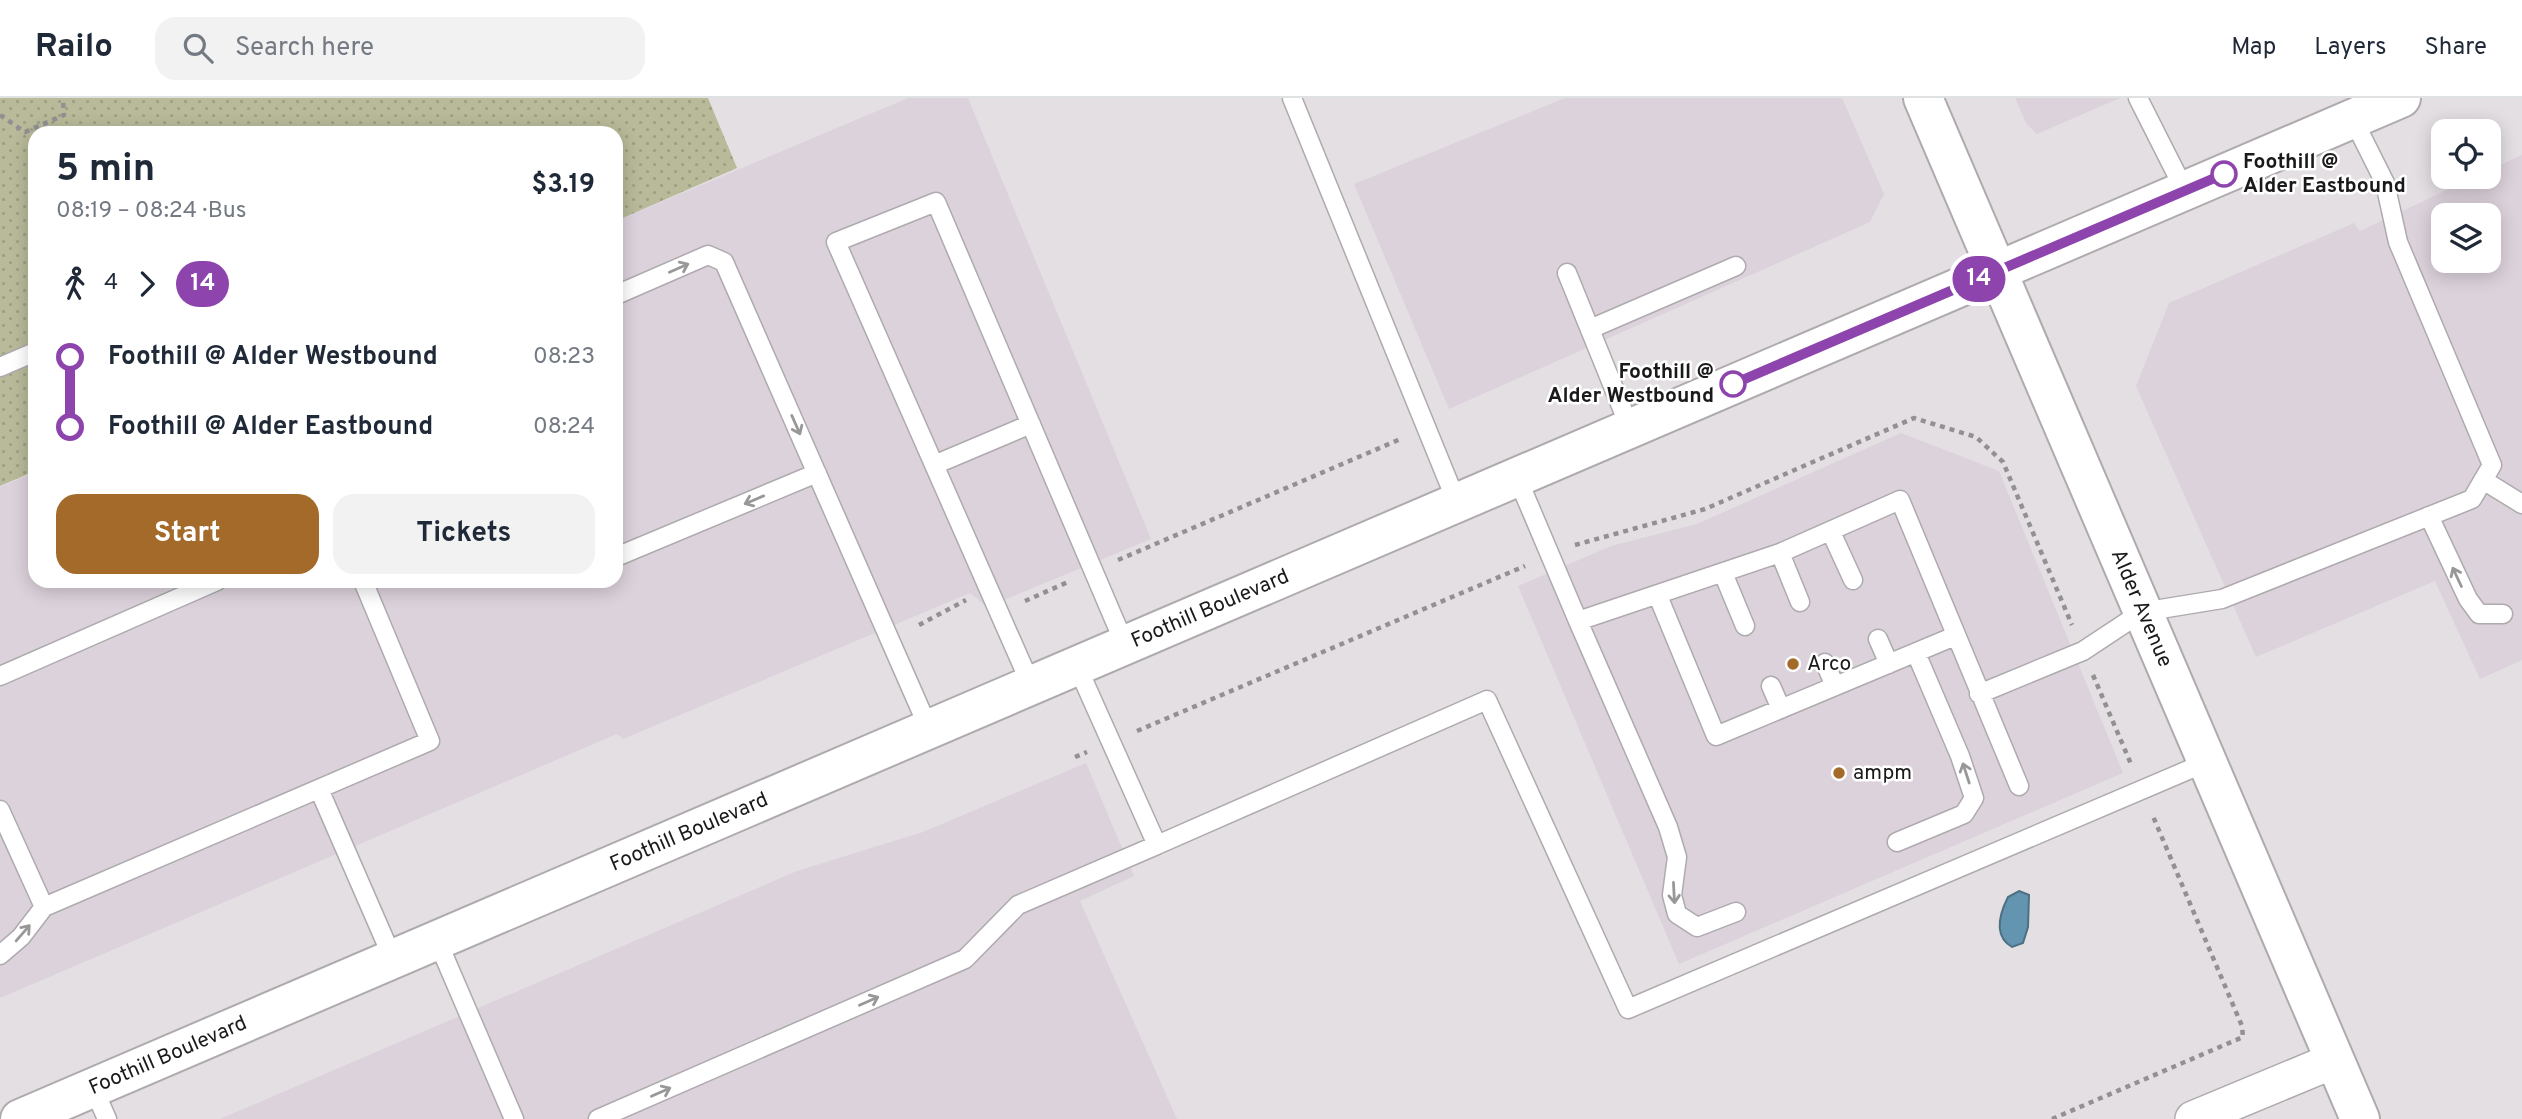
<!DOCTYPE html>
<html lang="en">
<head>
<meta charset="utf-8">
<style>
  body { margin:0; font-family:Overpass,sans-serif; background:#f2f2f3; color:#1f2937; height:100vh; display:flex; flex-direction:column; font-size:26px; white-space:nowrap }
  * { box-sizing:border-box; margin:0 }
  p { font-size:23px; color:#747a83 }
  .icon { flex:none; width:38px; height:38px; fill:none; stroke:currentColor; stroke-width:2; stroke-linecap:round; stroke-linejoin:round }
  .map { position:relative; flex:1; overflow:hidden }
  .side { position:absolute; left:28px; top:28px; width:595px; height:462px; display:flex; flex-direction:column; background:#fff; border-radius:21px; box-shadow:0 4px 18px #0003 }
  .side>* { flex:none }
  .badge { padding:0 14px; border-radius:23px; font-size:24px; line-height:46px }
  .tools { position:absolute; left:2431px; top:21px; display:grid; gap:14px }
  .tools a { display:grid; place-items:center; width:70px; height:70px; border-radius:14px; background:#fff; box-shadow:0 4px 18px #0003; font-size:35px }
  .map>.badge { position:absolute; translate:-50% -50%; box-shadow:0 0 0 4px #fff }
  .legs { display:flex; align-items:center; gap:10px; height:77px; padding:0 28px; font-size:23px }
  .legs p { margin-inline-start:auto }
  .headline { display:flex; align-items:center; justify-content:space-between; height:119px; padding:0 28px }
  h1 { font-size:38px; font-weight:700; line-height:52px }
  .primary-button { display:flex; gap:14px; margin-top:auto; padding:14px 28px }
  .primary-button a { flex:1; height:80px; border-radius:21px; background:#a46a29; color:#fff; font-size:28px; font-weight:700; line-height:80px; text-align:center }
  .primary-button a+a { background:#f2f2f3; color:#1f2937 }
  ul { padding:0 28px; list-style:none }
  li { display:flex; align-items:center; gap:24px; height:70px; font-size:26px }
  li i { display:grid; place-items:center; width:10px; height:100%; margin:0 9px; background:currentColor }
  li i::after { content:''; width:18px; height:18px; margin:-9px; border:5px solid; border-radius:50%; background:#fff }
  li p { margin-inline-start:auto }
  li:first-child i { background:linear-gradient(#0000 50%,currentColor 0) }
  li:last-child i { background:linear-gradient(currentColor 50%,#0000 0) }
  header { display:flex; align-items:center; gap:42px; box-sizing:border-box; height:98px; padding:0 35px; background:#fff; border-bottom:2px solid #e0e1e3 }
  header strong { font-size:33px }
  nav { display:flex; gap:38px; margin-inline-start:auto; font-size:24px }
  .search { width:490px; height:63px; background:#f2f2f3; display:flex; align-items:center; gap:18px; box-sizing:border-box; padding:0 24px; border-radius:21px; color:#747a83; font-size:26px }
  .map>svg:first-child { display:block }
  .built { fill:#dcd2dc; fill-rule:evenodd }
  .grass { fill:url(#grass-dots) }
  .water { fill:#6395b0; stroke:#4d7083; stroke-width:2 }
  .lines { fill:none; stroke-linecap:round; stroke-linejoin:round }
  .service-casing { stroke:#aeaaae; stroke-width:21 }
  .minor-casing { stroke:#aeaaae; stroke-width:38 }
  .secondary-casing { stroke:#aeaaae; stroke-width:42 }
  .primary-casing { stroke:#aeaaae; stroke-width:42 }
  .path { stroke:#929092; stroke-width:4.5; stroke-dasharray:5 5; stroke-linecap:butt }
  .service { stroke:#fff; stroke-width:18 }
  .minor { stroke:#fff; stroke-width:35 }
  .secondary { stroke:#fff; stroke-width:38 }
  .primary { stroke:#fff; stroke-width:38 }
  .oneway { stroke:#989898 }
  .line-1-casing { stroke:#fff; stroke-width:16 }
  .line-1 { stroke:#8e44ad; stroke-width:10 }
  .stop-1-dot { fill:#fff; stroke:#8e44ad; stroke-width:3.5 }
  .poi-dot { fill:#a46a29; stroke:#fff; stroke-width:2.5 }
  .labels { text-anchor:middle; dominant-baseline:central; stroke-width:5; stroke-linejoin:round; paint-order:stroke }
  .stop-label { font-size:21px; font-weight:bold; fill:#1b1a1b; stroke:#fff; text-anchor:start }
  .street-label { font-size:21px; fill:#1b1a1b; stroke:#fff }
  .poi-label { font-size:21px; fill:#1b1a1b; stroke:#fff; text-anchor:start }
</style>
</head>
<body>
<header>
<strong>Railo</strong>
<div class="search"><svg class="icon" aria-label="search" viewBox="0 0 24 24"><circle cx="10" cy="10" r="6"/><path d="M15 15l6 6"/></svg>Search here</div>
<nav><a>Map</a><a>Layers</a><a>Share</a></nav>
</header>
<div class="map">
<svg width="2522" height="1021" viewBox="0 0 2522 1021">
  <defs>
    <pattern id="grass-dots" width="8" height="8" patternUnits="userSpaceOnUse" patternTransform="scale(1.75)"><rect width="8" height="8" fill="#b8ba99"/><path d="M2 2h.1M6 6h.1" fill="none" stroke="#9e9f83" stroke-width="1.8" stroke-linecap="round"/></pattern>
  </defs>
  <rect width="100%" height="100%" fill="#e3dfe3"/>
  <path class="built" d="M908,0H968L1151,441L987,509L970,495L623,641L617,636L0,900V389L35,374V483H616V123Z
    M1565,0H1842L1884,96L1870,124L1449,311L1354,86Z
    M2015,0H2120L2037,36L2026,25Z
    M2522,57V562L2480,581L2435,483L2256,559L2136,288L2169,205L2354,125L2360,133L2474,79H2488L2489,72ZM2443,117H2488V163H2443Z
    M1901,335L1999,373L2123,675L1679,866L1518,488L1611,448L1697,426Z
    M1086,665L1134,778L1080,803L1177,1021H220L797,773L923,734Z"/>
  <path class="grass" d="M0,0H708L737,70L616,123V35H35V373L0,388Z"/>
  <path class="water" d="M2019,793L2029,797L2028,829L2023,845L2012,849C1993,838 2000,815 2008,799Z"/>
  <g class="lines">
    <g class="service-casing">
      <path id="service" d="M1292,0L1457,405
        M2138,0L2185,93
        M1567,175L1630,330
        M616,197L708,157L724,164L929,631
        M1590,231L1736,168
        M0,269L35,254
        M934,367L1031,326
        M1517,379L1578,523L1780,455L1900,402L2019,688
        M2483,382L2522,406
        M2429,418L2468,501L2479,516H2503
        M1831,434L1853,482
        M1780,455L1800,504
        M616,459L817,375
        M1723,475L1745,528
        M1658,498L1716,638L1955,538
        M1578,523L1668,729L1677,759L1672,797L1677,816L1697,829L1736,814
        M1878,541L1889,566
        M1825,565L1835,588
        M0,578L217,483
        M1031,587L836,144L936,104L1125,547
        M1771,588L1781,611
        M1979,596L2083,553L2142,514L2222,501L2472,401L2492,367L2398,144L2385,85L2353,21
        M319,691L393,861
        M0,712L44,809L430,643L363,483
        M1897,744L1964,716L1974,700L1960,658L1916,555
        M1157,747L1487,602L1628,911L2207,664
        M437,842L514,1021
        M0,857L21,839L44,809
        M93,989L107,1021
        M598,1021L965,861L1018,807L1157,747L1077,568"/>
    </g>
    <g class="minor-casing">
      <path id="minor" d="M2193,1021L2335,962"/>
    </g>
    <g class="secondary-casing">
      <g id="secondary">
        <path id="s1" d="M1923,0L2360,1021"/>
      </g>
    </g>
    <g class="primary-casing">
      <g id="primary">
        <path id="s2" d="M20,1021L2401,0"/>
      </g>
    </g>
    <path class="path" d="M0,17L25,34L64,17L63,0
      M1575,447L1705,411L1914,320L1976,339L2003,364L2072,527
      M1118,462L1403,340
      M1025,503L1068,484
      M919,527L966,502
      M2093,577L2131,666
      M1137,633L1525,468
      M1075,659L1087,654
      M2052,1021L2243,939L2242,928L2152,716"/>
    <use href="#service" class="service"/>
    <use href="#minor" class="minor"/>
    <use href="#secondary" class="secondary"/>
    <use href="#primary" class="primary"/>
  </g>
  <defs><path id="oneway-shaft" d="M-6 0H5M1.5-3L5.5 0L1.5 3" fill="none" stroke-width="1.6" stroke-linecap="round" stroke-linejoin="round" transform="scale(1.75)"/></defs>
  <g class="oneway">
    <use href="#oneway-shaft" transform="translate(679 170) rotate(-24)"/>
    <use href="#oneway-shaft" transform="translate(796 327) rotate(66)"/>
    <use href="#oneway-shaft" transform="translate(754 402) rotate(157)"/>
    <use href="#oneway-shaft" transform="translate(2457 479) rotate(-115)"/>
    <use href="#oneway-shaft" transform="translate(1966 675) rotate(-108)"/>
    <use href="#oneway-shaft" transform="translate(1674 795) rotate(87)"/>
    <use href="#oneway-shaft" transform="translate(23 835) rotate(-49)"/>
    <use href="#oneway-shaft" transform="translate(869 903) rotate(-24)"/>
    <use href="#oneway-shaft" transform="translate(661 994) rotate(-24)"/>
  </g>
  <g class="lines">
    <g class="line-1-casing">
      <path id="line-1" d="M1733,286L2224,76"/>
    </g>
    <use href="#line-1" class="line-1"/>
  </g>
  <g class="stop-1-dot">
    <circle cx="2224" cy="76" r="12"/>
    <circle cx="1733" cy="286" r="12"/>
  </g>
  <g class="poi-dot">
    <circle cx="1793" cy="566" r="7"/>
    <circle cx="1839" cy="675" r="7"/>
  </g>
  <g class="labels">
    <g class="stop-label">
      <text x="2243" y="64">Foothill @<tspan x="2243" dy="24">Alder Eastbound</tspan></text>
      <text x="1714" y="274" text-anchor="end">Foothill @<tspan x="1714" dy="24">Alder Westbound</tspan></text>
    </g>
    <g class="street-label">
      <text stroke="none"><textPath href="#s2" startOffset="1295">Foothill Boulevard</textPath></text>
      <text stroke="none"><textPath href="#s1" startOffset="555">Alder Avenue</textPath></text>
      <text stroke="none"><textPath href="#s2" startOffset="728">Foothill Boulevard</textPath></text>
      <text stroke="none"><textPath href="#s2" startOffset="161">Foothill Boulevard</textPath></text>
    </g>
    <g class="poi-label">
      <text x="1807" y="566">Arco</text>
      <text x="1853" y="675">ampm</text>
    </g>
  </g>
</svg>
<div class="tools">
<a><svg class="icon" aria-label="locate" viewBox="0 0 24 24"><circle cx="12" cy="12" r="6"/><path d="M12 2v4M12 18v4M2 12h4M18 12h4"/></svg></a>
<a><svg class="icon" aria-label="layers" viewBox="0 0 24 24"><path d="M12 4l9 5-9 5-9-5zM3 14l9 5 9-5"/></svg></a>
</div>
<b class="badge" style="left:1979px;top:181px;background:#8e44ad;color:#fff">14</b>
<section class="side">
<div class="headline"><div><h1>5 min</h1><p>08:19 – 08:24 · Bus</p></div><b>$3.19</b></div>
<div class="legs"><svg class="icon" aria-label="walk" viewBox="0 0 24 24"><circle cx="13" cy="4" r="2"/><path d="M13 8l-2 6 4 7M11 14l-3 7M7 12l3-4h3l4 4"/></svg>4<svg class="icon" aria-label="forward" viewBox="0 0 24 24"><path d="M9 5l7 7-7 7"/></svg><b class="badge" style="background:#8e44ad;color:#fff">14</b></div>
<ul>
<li><i style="color:#8e44ad"></i><b>Foothill @ Alder Westbound</b><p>08:23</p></li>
<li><i style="color:#8e44ad"></i><b>Foothill @ Alder Eastbound</b><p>08:24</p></li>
</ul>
<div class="primary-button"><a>Start</a><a>Tickets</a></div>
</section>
</div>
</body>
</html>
